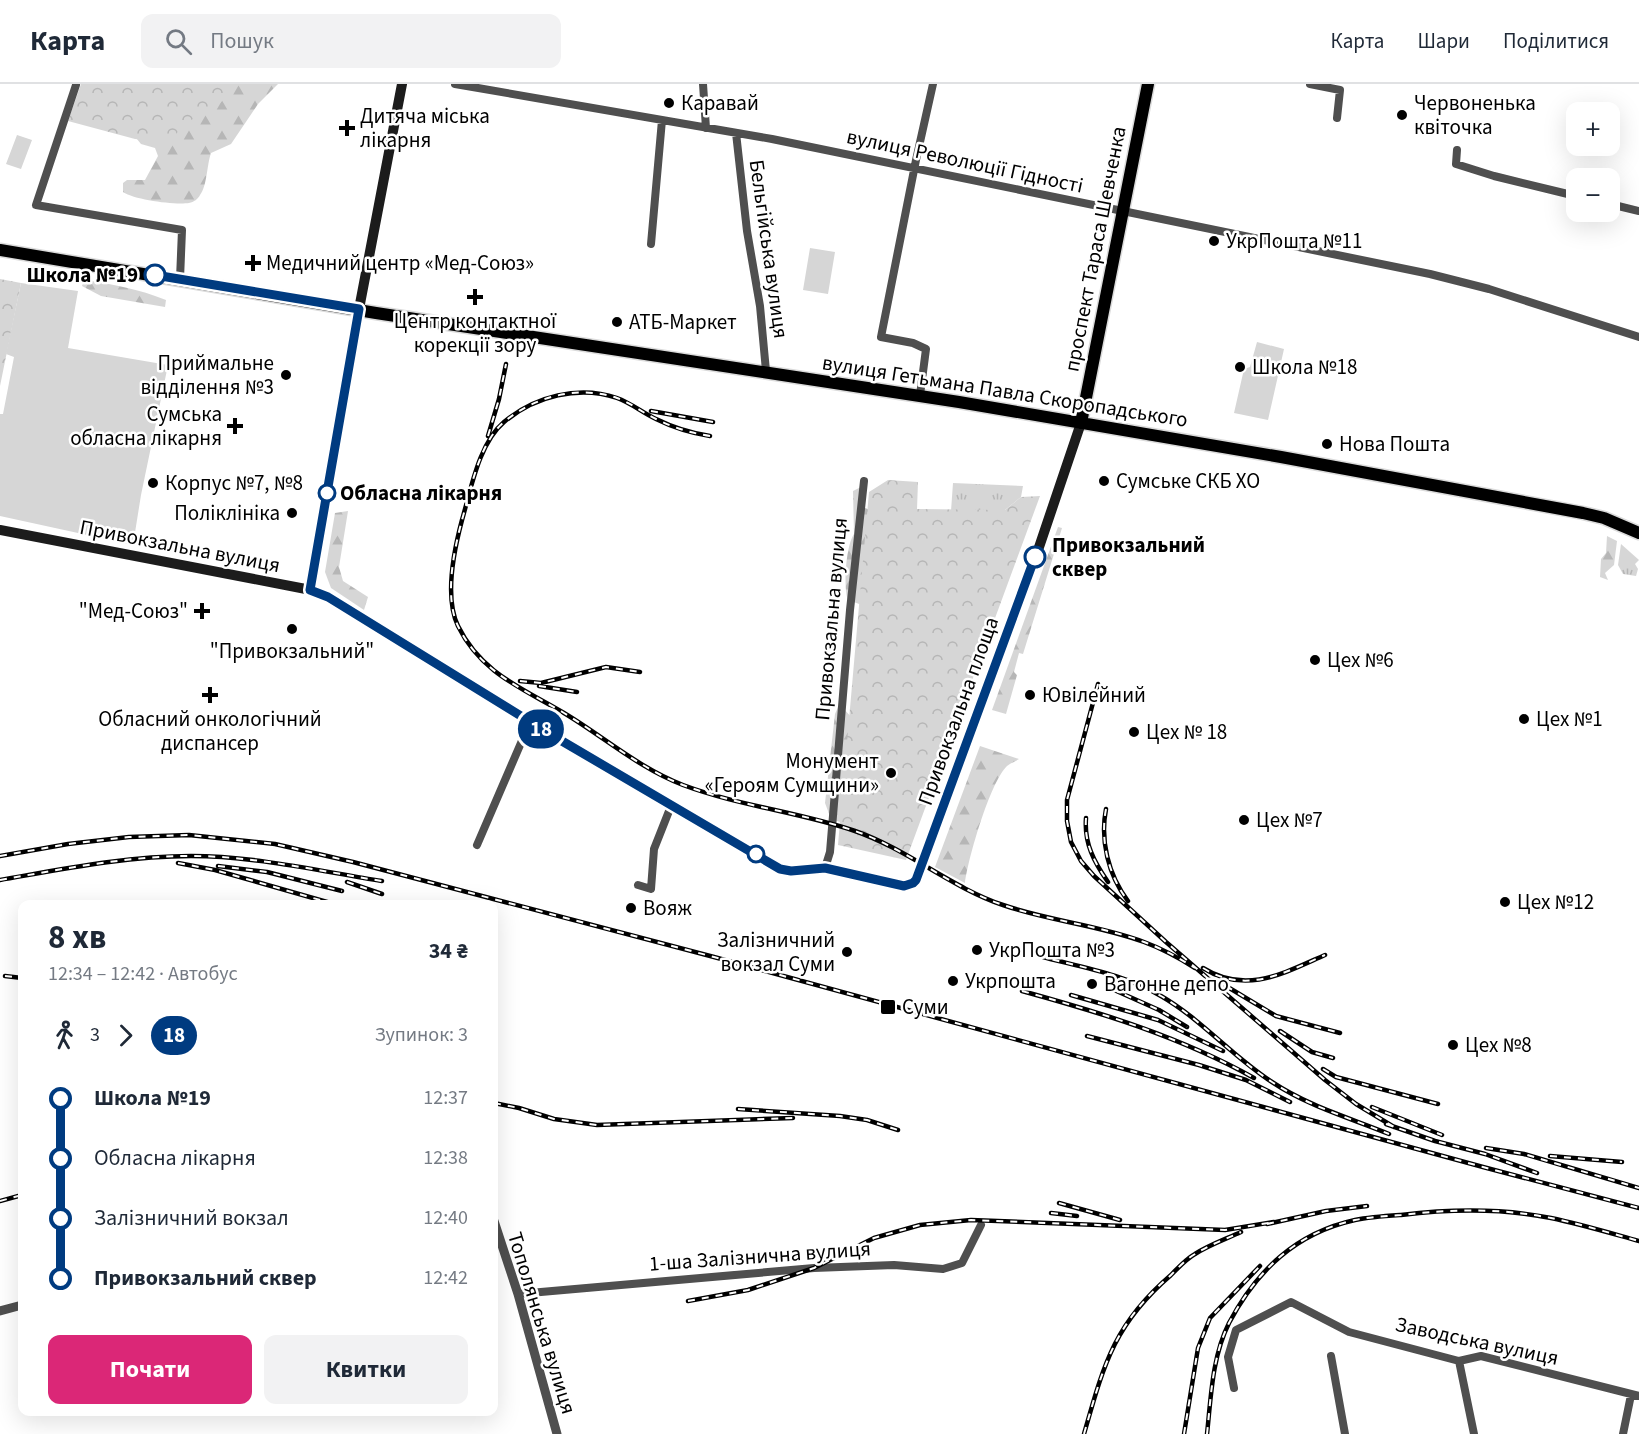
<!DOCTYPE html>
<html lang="uk">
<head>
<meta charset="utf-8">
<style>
  body { margin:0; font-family:"Source Sans 3",sans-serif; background:#f2f2f3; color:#1f2937; height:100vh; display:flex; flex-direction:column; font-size:22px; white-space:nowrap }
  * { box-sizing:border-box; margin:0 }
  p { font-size:20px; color:#747a83 }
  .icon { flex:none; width:33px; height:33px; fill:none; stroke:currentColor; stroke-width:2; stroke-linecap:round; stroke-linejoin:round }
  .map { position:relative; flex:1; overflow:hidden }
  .panel { position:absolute; left:18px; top:816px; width:480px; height:516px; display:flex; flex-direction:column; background:#fff; border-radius:12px; box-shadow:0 6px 24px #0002 }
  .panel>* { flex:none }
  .badge { padding:0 12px; border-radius:20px; font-size:21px; line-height:39px }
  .buttons { position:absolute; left:1566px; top:18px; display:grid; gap:12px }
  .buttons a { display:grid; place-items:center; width:54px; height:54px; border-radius:12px; background:#fff; box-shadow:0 6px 24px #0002; font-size:30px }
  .map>.badge { position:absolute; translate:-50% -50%; box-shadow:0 0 0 3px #fff }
  .legs { display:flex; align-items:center; gap:9px; height:66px; padding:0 30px; font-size:20px }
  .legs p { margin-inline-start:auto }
  .headline { display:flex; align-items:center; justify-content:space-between; height:102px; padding:0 30px }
  h1 { font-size:33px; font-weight:700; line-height:45px }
  .primary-button { display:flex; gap:12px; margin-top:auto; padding:12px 30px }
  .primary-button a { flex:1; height:69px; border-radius:12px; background:#db2777; color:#fff; font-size:24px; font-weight:700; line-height:69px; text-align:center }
  .primary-button a+a { background:#f2f2f3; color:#1f2937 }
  ul { padding:0 30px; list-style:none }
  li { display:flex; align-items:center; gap:21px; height:60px; font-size:22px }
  li i { display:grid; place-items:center; width:9px; height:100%; margin:0 8px; background:currentColor }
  li i::after { content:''; width:15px; height:15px; margin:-8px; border:4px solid; border-radius:50%; background:#fff }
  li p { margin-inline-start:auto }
  li:first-child i { background:linear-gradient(#0000 50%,currentColor 0) }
  li:last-child i { background:linear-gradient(currentColor 50%,#0000 0) }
  header { display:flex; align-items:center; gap:36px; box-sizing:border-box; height:84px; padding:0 30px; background:#fff; border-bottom:2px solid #e0e1e3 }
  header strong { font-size:28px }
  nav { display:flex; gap:33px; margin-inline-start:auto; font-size:21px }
  .search { width:420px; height:54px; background:#f2f2f3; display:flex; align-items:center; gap:15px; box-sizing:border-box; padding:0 21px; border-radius:12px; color:#747a83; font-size:22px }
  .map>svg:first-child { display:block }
  .grass { fill:url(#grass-tufts) }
  .forest { fill:url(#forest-firs) }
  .park { fill:url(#park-crowns) }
  .pitch { fill:#d6d6d6 }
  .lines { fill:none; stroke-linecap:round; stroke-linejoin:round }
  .primary-casing { stroke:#dbdbdb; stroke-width:15 }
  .minor { stroke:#4f4f4f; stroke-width:8 }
  .tertiary { stroke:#4f4f4f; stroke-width:9 }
  .secondary { stroke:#1c1c1c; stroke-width:10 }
  .primary { stroke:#000; stroke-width:12 }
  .rail-casing { stroke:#000; stroke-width:4.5 }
  .rail { stroke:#fff; stroke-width:2; stroke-dasharray:7; stroke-linecap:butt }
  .line-1-casing { stroke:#fff; stroke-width:14 }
  .line-1 { stroke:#003b80; stroke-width:9 }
  .poi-dot { fill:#000; stroke:#fff; stroke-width:2 }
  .stop-1-dot { fill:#fff; stroke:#003b80; stroke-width:3 }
  .labels { text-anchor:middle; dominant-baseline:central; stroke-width:5; stroke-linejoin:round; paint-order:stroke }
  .poi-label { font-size:21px; fill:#000; stroke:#fff; text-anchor:start }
  .street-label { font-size:21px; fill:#000; stroke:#fff }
  .stop-label { font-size:21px; font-weight:bold; fill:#000; stroke:#fff; text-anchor:start }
</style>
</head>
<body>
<header>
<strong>Карта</strong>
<div class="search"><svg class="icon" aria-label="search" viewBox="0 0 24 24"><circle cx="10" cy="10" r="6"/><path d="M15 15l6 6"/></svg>Пошук</div>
<nav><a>Карта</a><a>Шари</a><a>Поділитися</a></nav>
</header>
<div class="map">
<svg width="1639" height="1350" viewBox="0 0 1639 1350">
  <defs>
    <pattern id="grass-tufts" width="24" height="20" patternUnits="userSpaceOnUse" patternTransform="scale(1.5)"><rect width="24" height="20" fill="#d6d6d6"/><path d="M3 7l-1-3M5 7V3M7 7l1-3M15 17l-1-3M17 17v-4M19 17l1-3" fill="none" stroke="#b6b6b6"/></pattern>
    <pattern id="forest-firs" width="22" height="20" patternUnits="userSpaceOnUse" patternTransform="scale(1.5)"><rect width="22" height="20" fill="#d6d6d6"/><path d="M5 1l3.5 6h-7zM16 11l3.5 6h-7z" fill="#b6b6b6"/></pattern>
    <pattern id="park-crowns" width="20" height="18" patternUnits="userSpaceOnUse" patternTransform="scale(1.5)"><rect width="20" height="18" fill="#d6d6d6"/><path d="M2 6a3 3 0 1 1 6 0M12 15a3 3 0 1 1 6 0" fill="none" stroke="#b6b6b6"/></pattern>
  </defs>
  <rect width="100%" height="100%" fill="#fff"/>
  <path class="grass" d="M953,399L1023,402L1021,413L1005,426L951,427Z
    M1621,460L1639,476L1635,480L1638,485L1636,492L1623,490L1618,481Z"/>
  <path class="forest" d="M231,0H278L258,20L231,60L211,69C207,80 207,103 200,111C198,115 194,118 189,119C174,121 135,116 123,108V99L127,96H145L158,72L155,64L141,60L132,49Z
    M84,196C112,200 139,205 166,216L165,223L101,212L82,202Z
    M861,403L865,424L873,427L876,526L848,516C843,504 846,461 854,450L853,407Z
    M348,427L339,483L343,497L368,513L364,526L331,504L325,488L335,429Z
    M1058,443L1062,444L1023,570L1019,569L1014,588L1017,591L1006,630L992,626Z
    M1607,452L1617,457L1614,481L1605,489L1608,496L1600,493L1601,475L1606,469Z
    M838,623L843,624L853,635L843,739L831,735L825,719L835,630Z
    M980,662L1019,675C1016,677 1011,679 1007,682C990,698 968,775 965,799L935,783Z"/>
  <path class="park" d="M81,0H239L215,24L183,40L171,58L135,55L68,37Z
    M0,195L21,199L0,302Z
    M888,396L918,398L917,425L1005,426L1021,413L1040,412L906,776L838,761L869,408Z"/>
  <path class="pitch" d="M17,51L32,56L21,85L6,80Z
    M810,164L835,168L828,210L803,206Z
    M21,199L78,207L68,264L168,281L141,411L133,461L0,432V330H3L14,273L6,270Z
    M1257,258L1284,265L1268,336L1234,329L1244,285L1250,283Z"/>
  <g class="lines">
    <g class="primary-casing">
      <path id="primary" d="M0,166L376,229L959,318L1281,373L1583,429L1604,434L1639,449
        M1081,339L1148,0"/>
    </g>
    <path class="minor" d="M455,0L772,55L1430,190L1489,205L1639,253
      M703,0L706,44
      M1310,0L1340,6L1337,34
      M76,1L36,121L182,146L180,195
      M736,49L747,147L760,222L766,287
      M1457,66L1456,80L1494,92L1576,112
      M1610,120L1639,127
      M651,160L662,36
      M920,311L926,265L913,259L881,253L916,76L933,0
      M477,761L530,638
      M825,784L830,768L850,526L864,397
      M638,801L651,805L654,765L671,722
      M518,1210L814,1184L894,1181L943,1185L962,1179L981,1141
      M1331,1272L1345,1350
      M1459,1277L1474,1350
      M1234,1304L1228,1273L1236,1246L1291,1218L1349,1248L1459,1277L1481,1272L1639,1312
      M1623,1350L1631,1311"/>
    <path class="tertiary" d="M494,1137L518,1210L557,1350
      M0,1227L22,1221"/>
    <path class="secondary" d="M0,446L311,506L328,513L530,638L780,785L791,787L825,784L904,802L913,799L916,796L1033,481L1081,339
      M311,506L355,246L402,0"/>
    <use href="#primary" class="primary"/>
    <g class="rail-casing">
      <path id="rail" d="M651,327L713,338
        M488,352L499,315L506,280
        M710,352C691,349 674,344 656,335C643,329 631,319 617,314C579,301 535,312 504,338C479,359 471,405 462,436C454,466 444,513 458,542C481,589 522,604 564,629C604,653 639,684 683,701C739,722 799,728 855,747C907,765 952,804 1003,821C1049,837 1099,841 1144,858C1163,865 1179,874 1195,884
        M520,597L541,599L606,583L640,588
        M1098,600L1067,716V737L1071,758L1081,777L1094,792L1166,858L1325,996L1356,1020L1394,1043
        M539,602L577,608
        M1106,725C1100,756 1108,791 1128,817
        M1086,734C1084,759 1094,778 1108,798
        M0,772L68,760L129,753L189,751L275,760L353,778L714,873L1483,1083L1639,1124
        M178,779L215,786L334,820
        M218,782L267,788L342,807
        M0,796C63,785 127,772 191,772C255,772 319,787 382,797
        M347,798L382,810
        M1039,872C1080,883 1124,890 1161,912C1201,935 1233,973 1272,998C1308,1022 1350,1034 1389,1050
        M1203,884C1246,911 1284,889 1325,871
        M5,892L22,894
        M1226,902L1276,932L1340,949
        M1112,905L1159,926L1187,943
        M1022,907C1102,929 1181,953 1254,994
        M1071,911L1158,936L1223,967
        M1280,947L1312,968L1333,974
        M1087,952L1199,981L1246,996L1290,1018
        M1323,985L1336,993L1438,1020
        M494,1019L519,1024L554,1035L597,1041L793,1034
        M1372,1023L1442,1051
        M738,1025L840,1032L867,1036L898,1046
        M1386,1040L1435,1057L1485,1070L1537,1089
        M1486,1064L1524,1070L1639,1104
        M1550,1072L1622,1078
        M0,1117L22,1111
        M1059,1119L1120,1136
        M1051,1129L1077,1132
        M1267,1140L1326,1127L1367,1122
        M688,1217L748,1206L814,1184L874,1154L920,1141L971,1136L1225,1146L1274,1138
        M1084,1350C1104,1280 1114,1240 1171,1191C1178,1184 1186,1175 1195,1170C1209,1161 1226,1155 1241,1148
        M1184,1350L1198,1264L1210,1234L1260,1182
        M1207,1350C1211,1313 1212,1273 1229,1239C1257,1186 1296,1149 1355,1136C1370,1133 1386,1132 1401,1131C1451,1125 1501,1124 1551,1134C1580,1140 1610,1149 1639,1157"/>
    </g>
    <use href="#rail" class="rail"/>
  </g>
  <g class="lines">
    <g class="line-1-casing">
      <path id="line-1" d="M155,191L359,225L310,506L328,513L550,650L780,785L791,787L825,784L904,802L913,799L916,796L1035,473"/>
    </g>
    <use href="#line-1" class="line-1"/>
  </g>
  <g class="poi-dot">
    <circle cx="669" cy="19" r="6"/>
    <circle cx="1402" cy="31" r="6"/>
    <path d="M344 35h6v6h6v6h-6v6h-6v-6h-6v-6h6z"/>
    <circle cx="1214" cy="157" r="6"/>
    <path d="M250 170h6v6h6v6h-6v6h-6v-6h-6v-6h6z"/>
    <path d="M472 204h6v6h6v6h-6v6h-6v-6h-6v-6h6z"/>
    <circle cx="617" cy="238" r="6"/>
    <circle cx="1240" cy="283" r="6"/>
    <circle cx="286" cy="291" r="6"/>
    <path d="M232 333h6v6h6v6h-6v6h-6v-6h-6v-6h6z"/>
    <circle cx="1327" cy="360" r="6"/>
    <circle cx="1104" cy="397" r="6"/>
    <circle cx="153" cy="399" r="6"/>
    <circle cx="292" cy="429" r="6"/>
    <path d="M199 518h6v6h6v6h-6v6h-6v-6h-6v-6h6z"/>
    <circle cx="292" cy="545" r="6"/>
    <circle cx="1315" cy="576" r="6"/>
    <path d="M207 602h6v6h6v6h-6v6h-6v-6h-6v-6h6z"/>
    <circle cx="1030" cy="611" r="6"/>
    <circle cx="1524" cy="635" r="6"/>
    <circle cx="1134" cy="648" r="6"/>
    <circle cx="891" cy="689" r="6"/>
    <circle cx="1244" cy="736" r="6"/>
    <circle cx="1505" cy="818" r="6"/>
    <circle cx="631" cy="824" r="6"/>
    <circle cx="977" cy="866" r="6"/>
    <circle cx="847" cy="868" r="6"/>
    <circle cx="953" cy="897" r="6"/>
    <circle cx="1092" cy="900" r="6"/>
    <rect x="880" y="915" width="16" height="16" rx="3"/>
    <circle cx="1453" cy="961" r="6"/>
  </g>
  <g class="stop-1-dot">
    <circle cx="155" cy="191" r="10"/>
    <circle cx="327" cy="409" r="8"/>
    <circle cx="1035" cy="473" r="10"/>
    <circle cx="756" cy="770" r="8"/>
  </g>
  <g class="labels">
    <g class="poi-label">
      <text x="681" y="19">Каравай</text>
      <text x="1414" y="19">Червоненька<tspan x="1414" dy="24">квіточка</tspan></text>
      <text x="360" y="32">Дитяча міська<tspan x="360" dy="24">лікарня</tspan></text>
      <text x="1226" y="157">УкрПошта №11</text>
      <text x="266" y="179">Медичний центр «Мед-Союз»</text>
      <text x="475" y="237" text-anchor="middle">Центр контактної<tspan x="475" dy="24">корекції зору</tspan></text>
      <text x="629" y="238">АТБ-Маркет</text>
      <text x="274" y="279" text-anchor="end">Приймальне<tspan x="274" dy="24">відділення №3</tspan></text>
      <text x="1252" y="283">Школа №18</text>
      <text x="222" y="330" text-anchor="end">Сумська<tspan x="222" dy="24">обласна лікарня</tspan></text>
      <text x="1339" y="360">Нова Пошта</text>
      <text x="1116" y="397">Сумське СКБ ХО</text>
      <text x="165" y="399">Корпус №7, №8</text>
      <text x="280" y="429" text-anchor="end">Поліклініка</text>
      <text x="188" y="527" text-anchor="end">"Мед-Союз"</text>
      <text x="292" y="567" text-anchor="middle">"Привокзальний"</text>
      <text x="1327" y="576">Цех №6</text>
      <text x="1042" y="611">Ювілейний</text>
      <text x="210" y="635" text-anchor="middle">Обласний онкологічний<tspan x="210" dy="24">диспансер</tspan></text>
      <text x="1536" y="635">Цех №1</text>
      <text x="1146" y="648">Цех № 18</text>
      <text x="879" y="677" text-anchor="end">Монумент<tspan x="879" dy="24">«Героям Сумщини»</tspan></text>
      <text x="1256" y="736">Цех №7</text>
      <text x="1517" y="818">Цех №12</text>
      <text x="643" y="824">Вояж</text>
      <text x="835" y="856" text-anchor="end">Залізничний<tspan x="835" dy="24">вокзал Суми</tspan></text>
      <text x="989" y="866">УкрПошта №3</text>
      <text x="965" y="897">Укрпошта</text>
      <text x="1104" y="900">Вагонне депо</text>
      <text x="902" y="923">Суми</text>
      <text x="1465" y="961">Цех №8</text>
    </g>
    <g class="street-label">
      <text transform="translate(965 77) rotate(12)">вулиця Революції Гідності</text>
      <text transform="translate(769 165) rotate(82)">Бельгійська вулиця</text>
      <text transform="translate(1095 165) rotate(-79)">проспект Тараса Шевченка</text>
      <text transform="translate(1005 307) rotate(9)">вулиця Гетьмана Павла Скоропадського</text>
      <text transform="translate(180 462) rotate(11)">Привокзальна вулиця</text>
      <text transform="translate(831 535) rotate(-85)">Привокзальна вулиця</text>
      <text transform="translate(958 627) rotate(-70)">Привокзальна площа</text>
      <text transform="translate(760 1172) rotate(-4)">1-ша Залізнична вулиця</text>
      <text transform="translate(542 1239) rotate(73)">Тополянська вулиця</text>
      <text transform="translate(1477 1257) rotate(12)">Заводська вулиця</text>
    </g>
    <g class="stop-label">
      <text x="138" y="191" text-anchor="end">Школа №19</text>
      <text x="340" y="409">Обласна лікарня</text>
      <text x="1052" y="461">Привокзальний<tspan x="1052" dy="24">сквер</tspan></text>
    </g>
  </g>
</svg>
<div class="buttons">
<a>+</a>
<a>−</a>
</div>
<b class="badge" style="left:541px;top:645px;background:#003b80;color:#fff">18</b>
<section class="panel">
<div class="headline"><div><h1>8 хв</h1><p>12:34 – 12:42 · Автобус</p></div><b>34 ₴</b></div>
<div class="legs"><svg class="icon" aria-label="walk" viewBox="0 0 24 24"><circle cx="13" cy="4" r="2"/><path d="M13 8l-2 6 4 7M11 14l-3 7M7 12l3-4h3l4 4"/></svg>3<svg class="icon" aria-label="forward" viewBox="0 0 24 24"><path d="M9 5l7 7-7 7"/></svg><b class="badge" style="background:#003b80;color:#fff">18</b><p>Зупинок: 3</p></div>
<ul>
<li><i style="color:#003b80"></i><b>Школа №19</b><p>12:37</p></li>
<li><i style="color:#003b80"></i><span>Обласна лікарня</span><p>12:38</p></li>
<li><i style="color:#003b80"></i><span>Залізничний вокзал</span><p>12:40</p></li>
<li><i style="color:#003b80"></i><b>Привокзальний сквер</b><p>12:42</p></li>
</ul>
<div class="primary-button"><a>Почати</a><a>Квитки</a></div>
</section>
</div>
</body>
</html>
